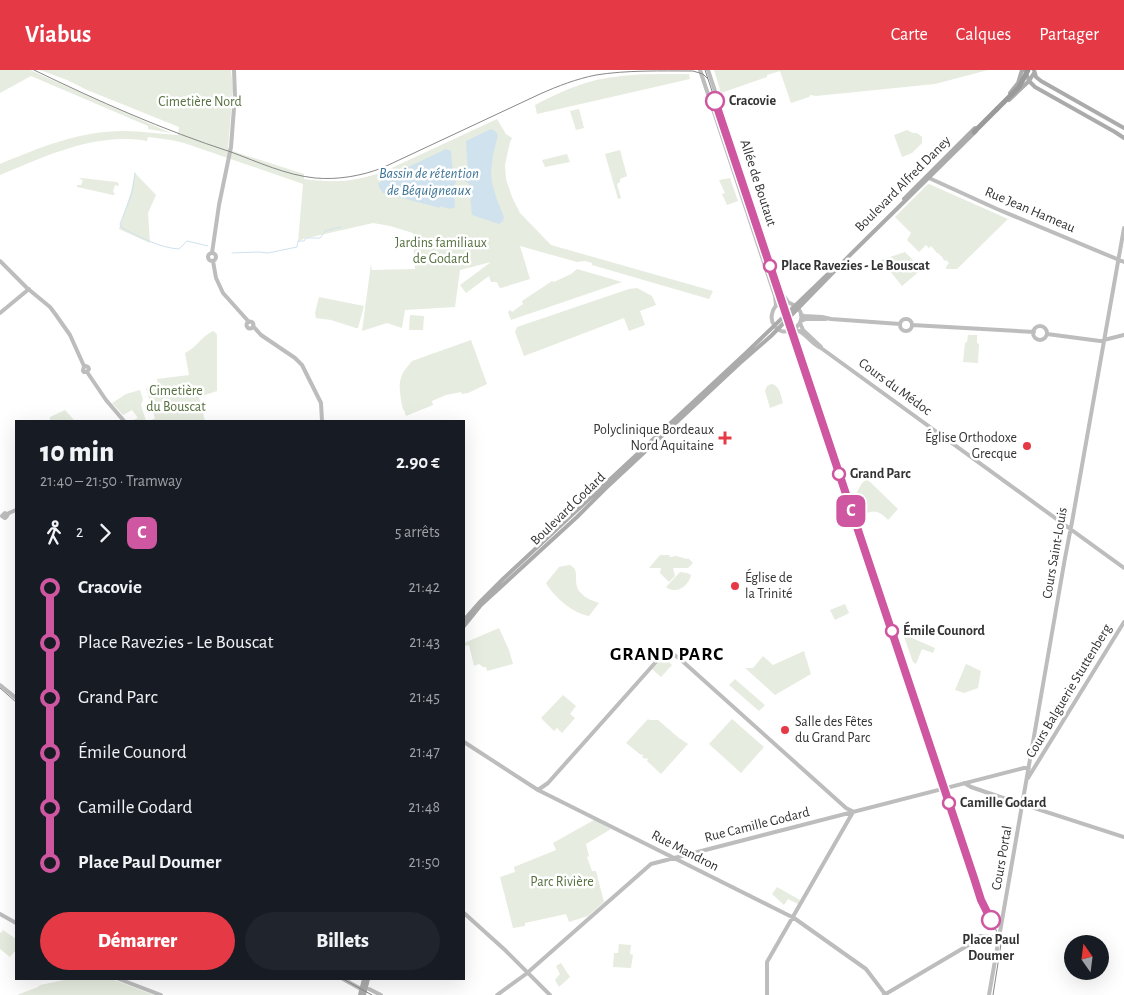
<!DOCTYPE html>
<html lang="fr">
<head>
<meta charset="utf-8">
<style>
  body { margin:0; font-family:"Alegreya Sans",sans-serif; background:#20242c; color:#f1f3f6; height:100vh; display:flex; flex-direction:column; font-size:19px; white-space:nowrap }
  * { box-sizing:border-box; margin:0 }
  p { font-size:16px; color:#9ea1a6 }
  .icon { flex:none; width:28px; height:28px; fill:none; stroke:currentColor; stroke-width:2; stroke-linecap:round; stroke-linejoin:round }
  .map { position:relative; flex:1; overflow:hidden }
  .sheet { position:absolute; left:15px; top:350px; width:450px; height:560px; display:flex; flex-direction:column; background:#171b24; border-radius:0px; box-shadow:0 5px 20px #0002 }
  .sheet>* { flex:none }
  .badge { padding:0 10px; border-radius:8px; font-size:18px; line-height:32px }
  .needle { width:32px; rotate:346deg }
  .controls { position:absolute; left:1064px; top:865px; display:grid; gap:10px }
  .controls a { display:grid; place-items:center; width:45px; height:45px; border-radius:50%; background:#171b24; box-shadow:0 5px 20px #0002; font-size:25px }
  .map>.badge { position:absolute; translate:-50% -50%; box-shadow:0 0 0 2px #fff }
  .legs { display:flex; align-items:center; gap:8px; height:55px; padding:0 25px; font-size:16px }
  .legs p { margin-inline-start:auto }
  .headline { display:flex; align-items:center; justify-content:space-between; height:85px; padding:0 25px }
  h1 { font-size:28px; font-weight:800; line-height:38px }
  .action { display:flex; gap:10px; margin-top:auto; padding:10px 25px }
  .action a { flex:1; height:58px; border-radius:30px; background:#e63946; color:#fff; font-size:20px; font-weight:800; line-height:58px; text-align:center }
  .action a+a { background:#20242c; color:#f1f3f6 }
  ul { padding:0 25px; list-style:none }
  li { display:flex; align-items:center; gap:18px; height:55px; font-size:19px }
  li i { display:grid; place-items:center; width:8px; height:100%; margin:0 6px; background:currentColor }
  li i::after { content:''; width:12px; height:12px; margin:-6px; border:4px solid; border-radius:50%; background:#171b24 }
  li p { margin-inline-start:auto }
  li:first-child i { background:linear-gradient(#0000 50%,currentColor 0) }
  li:last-child i { background:linear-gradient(currentColor 50%,#0000 0) }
  header { display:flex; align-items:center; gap:30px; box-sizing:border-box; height:70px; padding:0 25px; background:#e63946; color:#fff }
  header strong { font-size:24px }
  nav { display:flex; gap:28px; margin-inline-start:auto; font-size:18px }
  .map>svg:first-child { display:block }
  .green { fill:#e6ecdf }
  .water { fill:#cfe2ee }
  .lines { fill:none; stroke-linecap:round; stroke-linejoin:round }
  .stream { stroke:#cfe2ee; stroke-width:1 }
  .secondary { stroke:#bdbdbd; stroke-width:4 }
  .primary { stroke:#ababab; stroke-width:4 }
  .highway { stroke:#9a9a9a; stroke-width:5 }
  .tram { stroke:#888; stroke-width:1 }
  .highway-bridge { stroke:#9a9a9a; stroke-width:5 }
  .line-1-casing { stroke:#fff; stroke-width:11 }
  .line-1 { stroke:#cf56a0; stroke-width:8 }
  .stop-1-dot { fill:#fff; stroke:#cf56a0; stroke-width:2.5 }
  .poi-dot { fill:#e63946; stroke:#fff; stroke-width:2 }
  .labels { text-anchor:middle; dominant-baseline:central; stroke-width:5; stroke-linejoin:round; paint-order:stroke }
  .stop-label { font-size:14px; font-weight:bold; fill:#333; stroke:#fff; text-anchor:start }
  .park-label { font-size:14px; fill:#56703f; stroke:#fff }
  .street-label { font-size:14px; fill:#333; stroke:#fff }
  .poi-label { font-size:14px; fill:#333; stroke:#fff; text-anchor:end }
  .water-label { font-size:15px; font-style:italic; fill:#3f7597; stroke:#fff }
  .district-label { font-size:19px; font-weight:bold; letter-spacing:1px; fill:#000; stroke:#fff }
</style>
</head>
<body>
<header>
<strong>Viabus</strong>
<nav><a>Carte</a><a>Calques</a><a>Partager</a></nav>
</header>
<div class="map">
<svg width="1124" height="925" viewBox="0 0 1124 925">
  <rect width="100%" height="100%" fill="#fff"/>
  <path class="green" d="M0,0H30L171,63L148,59V56L31,6L0,23Z
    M40,0H231L233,19L228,78L232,81L304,104V109C336,113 352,112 383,102L497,49L506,64L512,68L510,72L505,95L506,109L512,127L520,143L551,175L713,221L709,229L592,195V193L585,191L577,192L520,176L530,209L501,218L499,217L497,212H491L489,206L466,223L460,215L491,192L460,200L455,237L405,240L402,258L387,253L362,261L371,194L372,200L415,199L413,163L390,156L373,153L303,169L298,172L303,114L184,73L171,70L148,67L147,71C96,62 46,86 0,105V94C41,77 79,61 124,61C142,61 160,64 178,65L179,57L87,20L67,10Z
    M714,0H988L935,14L816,26L810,25L809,27L791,33L780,1L767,5V7L721,23Z
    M689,4L690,9L537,44L535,35C558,23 581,12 607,8C634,3 662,4 689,4Z
    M579,39L584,58L576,60L570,41Z
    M907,60L913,63H917L922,67V73L912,83L902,87L894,65Z
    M620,80L627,106L620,109V112L617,114L621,128L618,129L605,84Z
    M567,84L570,92L545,97L542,90Z
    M135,103L156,125L148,143L150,173L119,159L131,122Z
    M81,108L117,112L119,114L118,116L115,115L113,122L115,124L113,125L77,117V115H81L83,110L79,109Z
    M730,108L738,131L727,135L722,124L725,123L719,110Z
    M929,114L1008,149L957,199H946V197L949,193L946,190L945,191L943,189V188L938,183H937L931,176L929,178L926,175L919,182L907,170L911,163L895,147L927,115Z
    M905,182L922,199L902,216L881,190Z
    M577,199L622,212L511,250L508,242L510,240L512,242L523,234L522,231L552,211L554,212L571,204Z
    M637,218L652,226L656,235L640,241L645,255L629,261L624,248L524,286L515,262L517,257L629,219Z
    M319,227L364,236L358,258H356L331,250L316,248L315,243Z
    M410,245L424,246L423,260H409Z
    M213,261L216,263L217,265V321L199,327L205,351H150L155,348L146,318L158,315L157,309L189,305L185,283C196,278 202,266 213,261Z
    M968,265H977V273L979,274L978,293L963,292L965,273L967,272Z
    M471,270L487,314L468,323L462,324L461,322L446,325L432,331L433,335L406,346L404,340H403C401,330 398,317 401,308C402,302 408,296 412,291Z
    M798,279L829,371L834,383L829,384L826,372L796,280Z
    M771,314C780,315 781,326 783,333L770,338L765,321L767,316Z
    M140,320L143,330L141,335L146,351H131L138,348L132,340L123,345L112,333L126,324Z
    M65,340L75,351H50V347Z
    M867,409L898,439L888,450C880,441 871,438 862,447L858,445L853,429L862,413Z
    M845,417L861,463L856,465L841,418Z
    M660,485H669L670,487L676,486L687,489L688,488L693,493L688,498H673L675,506L669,512L660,503L661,498H649Z
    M569,495C582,499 571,514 581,523C585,528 593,531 599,533L589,546C572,543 556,528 547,515L546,513L559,497Z
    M680,502L687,503L691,505C689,516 676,525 666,517Z
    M845,534L849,543L835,550L830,540Z
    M499,558L509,580L513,594L487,601L486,597H483L479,594L474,596L469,575L464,576V573Z
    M903,564L935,578L933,583L922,579L916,594L913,592Z
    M804,581L811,604L775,625L745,598H753L763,586L773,595Z
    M664,587L672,595L661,607L652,599Z
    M966,594L981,601L978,618L964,623L955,620Z
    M735,609L765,635L759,641L729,615Z
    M563,625L576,636L570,644L575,648L562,663L557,658L554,661L541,648Z
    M648,649L649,650H658L679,668L688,674L661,704L647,691L648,689L646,688L645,689L642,687L643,685L642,684L641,685L626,673Z
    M732,649L764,677L741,703L709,674Z
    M594,750L611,759L586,774L589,786L587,787L592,801H596L604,832L588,846L569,852L566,844L525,853V856L513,858L500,807L515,802L514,797L556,780L553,773Z
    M777,817L800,830L798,834L788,829L784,835L772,824Z
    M3,860L16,869V880L10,887L0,879V862L1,863Z
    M619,874L631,875L630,884L633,885L631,898L613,897L614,883H618Z
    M561,893L570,907L559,917L555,910L560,904L556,896Z
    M69,909H112L154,925H17L38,917L40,915Z"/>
  <path class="water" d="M491,59L495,61L498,65L493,85L491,103L492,113L497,130L504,147L503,151L499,154L472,145L469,114L465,111L464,108L468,105L466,71Z
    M446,79L451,81L453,105L456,108V112L454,116L455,137C451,140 446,138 441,136L440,138L383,123L379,117L378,113H380L381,110Z"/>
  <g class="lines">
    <path class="stream" d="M135,103L132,123L120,154L121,157C137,166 160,178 179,179L187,171L208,176
      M232,183L259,182L268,183L297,177L298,171H304L306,168H320L321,167L325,161L341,157"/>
    <path class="secondary" d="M700,0L775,226L776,235
      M708,0L783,225L788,232
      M929,108L997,139L1124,192
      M208 187a4 4 0 1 1 8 0a4 4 0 1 1-8 0Z
      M212,183L219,135L231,77L235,25L234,0
      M0,191L27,218L50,237L56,245L70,265L84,296
      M213,191L216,208L223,223L249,252
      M0,243L29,219
      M801,245L804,246L822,247L831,249L900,254
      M900 255a6 6 0 1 1 12 0a6 6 0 1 1-12 0Z
      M801,251L806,249H826
      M246.5 255a3.5 3.5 0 1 1 7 0a3.5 3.5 0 1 1-7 0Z
      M800,253L803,260L821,277
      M912,255L1034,262
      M253,256L261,265L295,288L302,295L321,333L322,351
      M1033 263a7 7 0 1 1 14 0a7 7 0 1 1-14 0Z
      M793,260C819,241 777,218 772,244C771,248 772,252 774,255C783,268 792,257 799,261C808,266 812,274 821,278L1124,498
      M1047,264L1100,271L1124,265
      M87,302L89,299L88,297L86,296H84L83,301L84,302H87L106,330L124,351
      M5,443L7,446L5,448L2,446Z
      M7,445L9,443L16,440
      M0,615L16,628
      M464,672L538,720L794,848L866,899L885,924
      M1028,708L1124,552
      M964,713L971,717L1006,729L1124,767
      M538,720L548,713L655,593L666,581H669L680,589L846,738L852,741
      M464,843L505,880L550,925
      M0,844L16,853
      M119,909L161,925
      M343,909L361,919V921
      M369,919L381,925
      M497,925L526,904L651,794L1024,698H1029
      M767,925V892L853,742
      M884,925L977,870L980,866L999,868
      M989,925L1065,488L1072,452L1124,158"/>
    <path class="primary" d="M1025,0L1029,11L1035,17L1115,62L1124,68
      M1034,0L1036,7L1041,11L1124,58
      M1010,23L1018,13L1022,0
      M1009,30L1029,11L1034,3
      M904,129L975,58
      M464,550L479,533L503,509L747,282L828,204
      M464,556L481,535L577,447L606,418L740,293L771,266L851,184L976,61
      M360,925L364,909
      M364,925L368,909"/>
    <path class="highway" d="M974,62L997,39"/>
    <path class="tram" d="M34,0C98,31 163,60 231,82C258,92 286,105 315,108C338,110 361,106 382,98L540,24C558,16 576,9 596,5C627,0 661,1 693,1L703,4L708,9
      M705,0L981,830L1000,868L1001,874L993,925
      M0,618L16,632
      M343,909L372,925"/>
    <path class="highway-bridge" d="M997,39L1019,17L1028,0"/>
  </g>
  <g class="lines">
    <g class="line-1-casing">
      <path id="line-1" d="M715,31L974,808L981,830L991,850"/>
    </g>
    <use href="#line-1" class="line-1"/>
  </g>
  <g class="stop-1-dot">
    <circle cx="715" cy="31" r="9"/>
    <circle cx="770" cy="196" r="6"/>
    <circle cx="839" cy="404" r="6"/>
    <circle cx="892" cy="561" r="6"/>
    <circle cx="949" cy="733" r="6"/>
    <circle cx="991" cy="850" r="9"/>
  </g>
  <g class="poi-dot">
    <path d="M722.5 360.5h5v5h5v5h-5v5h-5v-5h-5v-5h5z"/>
    <circle cx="1027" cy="376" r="5"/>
    <circle cx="735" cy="516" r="5"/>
    <circle cx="785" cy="660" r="5"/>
  </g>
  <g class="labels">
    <g class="stop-label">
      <text x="729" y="31">Cracovie</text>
      <text x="781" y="196">Place Ravezies - Le Bouscat</text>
      <text x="850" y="404">Grand Parc</text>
      <text x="903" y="561">Émile Counord</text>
      <text x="960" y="733">Camille Godard</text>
      <text x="991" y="870" text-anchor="middle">Place Paul<tspan x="991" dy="16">Doumer</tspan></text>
    </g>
    <g class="park-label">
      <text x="200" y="32">Cimetière Nord</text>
      <text x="441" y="173">Jardins familiaux<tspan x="441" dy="16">de Godard</tspan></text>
      <text x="176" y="321">Cimetière<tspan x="176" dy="16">du Bouscat</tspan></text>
      <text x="562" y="812">Parc Rivière</text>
    </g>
    <g class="street-label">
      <text transform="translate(758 113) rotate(72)">Allée de Boutaut</text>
      <text transform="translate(903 114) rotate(-45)">Boulevard Alfred Daney</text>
      <text transform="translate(1030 140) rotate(23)">Rue Jean Hameau</text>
      <text transform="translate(895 317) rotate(36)">Cours du Médoc</text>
      <text transform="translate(568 439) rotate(-44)">Boulevard Godard</text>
      <text transform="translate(1055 483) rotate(-80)">Cours Saint-Louis</text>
      <text transform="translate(1069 621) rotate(-59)">Cours Balguerie Stuttenberg</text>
      <text transform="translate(757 755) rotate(-14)">Rue Camille Godard</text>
      <text transform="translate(685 781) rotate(27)">Rue Mandron</text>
      <text transform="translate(1002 788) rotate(-80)">Cours Portal</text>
    </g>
    <g class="poi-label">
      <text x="714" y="360">Polyclinique Bordeaux<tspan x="714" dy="16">Nord Aquitaine</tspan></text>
      <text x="1017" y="368">Église Orthodoxe<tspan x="1017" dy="16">Grecque</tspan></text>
      <text x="745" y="508" text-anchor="start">Église de<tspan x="745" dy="16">la Trinité</tspan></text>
      <text x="795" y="652" text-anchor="start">Salle des Fêtes<tspan x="795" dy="16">du Grand Parc</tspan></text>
    </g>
    <g class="water-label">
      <text x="429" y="103">Bassin de rétention<tspan x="429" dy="17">de Béquigneaux</tspan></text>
    </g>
    <g class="district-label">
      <text x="667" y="584">GRAND PARC</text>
    </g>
  </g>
</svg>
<div class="controls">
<a><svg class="needle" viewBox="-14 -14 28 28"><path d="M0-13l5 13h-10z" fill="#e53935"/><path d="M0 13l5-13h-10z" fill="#9ea1a6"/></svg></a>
</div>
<b class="badge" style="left:851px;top:441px;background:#cf56a0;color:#fff">C</b>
<section class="sheet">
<div class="headline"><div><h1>10 min</h1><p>21:40 – 21:50 · Tramway</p></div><b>2.90 €</b></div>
<div class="legs"><svg class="icon" aria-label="walk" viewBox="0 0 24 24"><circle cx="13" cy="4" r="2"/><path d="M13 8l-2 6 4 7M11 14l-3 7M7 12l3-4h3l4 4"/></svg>2<svg class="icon" aria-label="forward" viewBox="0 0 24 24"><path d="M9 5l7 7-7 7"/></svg><b class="badge" style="background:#cf56a0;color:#fff">C</b><p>5 arrêts</p></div>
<ul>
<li><i style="color:#cf56a0"></i><b>Cracovie</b><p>21:42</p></li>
<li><i style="color:#cf56a0"></i><span>Place Ravezies - Le Bouscat</span><p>21:43</p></li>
<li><i style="color:#cf56a0"></i><span>Grand Parc</span><p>21:45</p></li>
<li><i style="color:#cf56a0"></i><span>Émile Counord</span><p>21:47</p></li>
<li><i style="color:#cf56a0"></i><span>Camille Godard</span><p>21:48</p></li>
<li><i style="color:#cf56a0"></i><b>Place Paul Doumer</b><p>21:50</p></li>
</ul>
<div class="action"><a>Démarrer</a><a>Billets</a></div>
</section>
</div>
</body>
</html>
